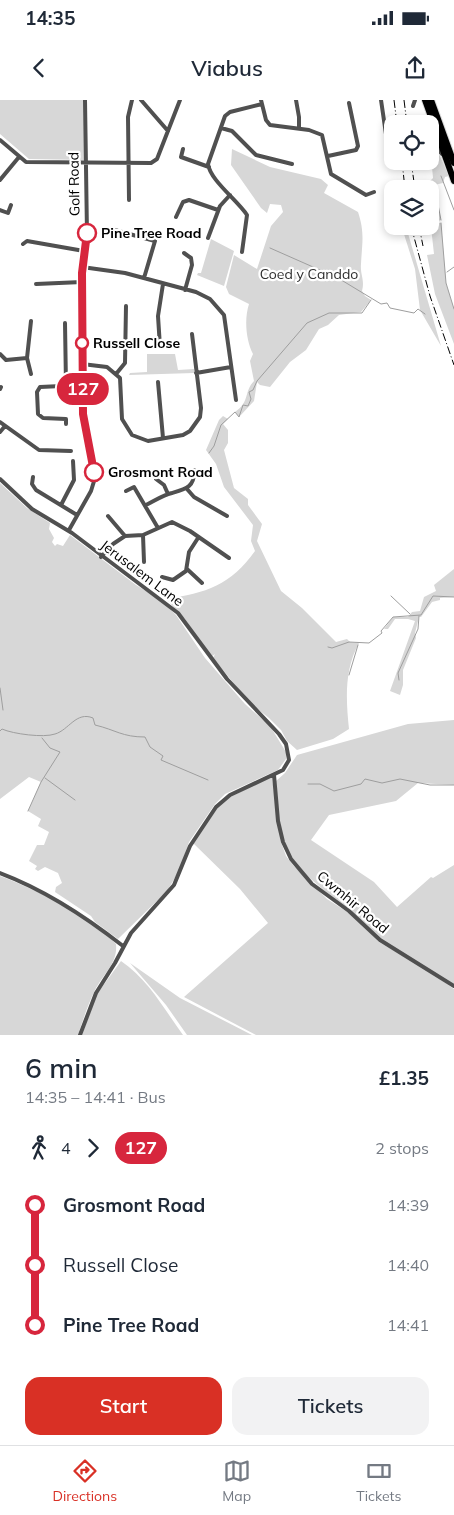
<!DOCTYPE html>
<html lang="en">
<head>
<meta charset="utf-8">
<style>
  body { margin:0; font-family:Mulish,sans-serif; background:#f2f2f3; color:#1f2937; height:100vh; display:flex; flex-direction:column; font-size:19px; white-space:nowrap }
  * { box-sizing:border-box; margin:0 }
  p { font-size:16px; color:#747a83 }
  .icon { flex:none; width:28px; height:28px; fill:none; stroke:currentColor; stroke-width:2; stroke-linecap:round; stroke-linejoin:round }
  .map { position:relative; height:935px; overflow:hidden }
  .drawer { display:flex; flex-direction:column; background:#fff; flex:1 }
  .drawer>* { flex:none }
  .badge { padding:0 10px; border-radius:16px; font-size:18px; line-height:32px }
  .controls { position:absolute; left:384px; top:15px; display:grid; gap:10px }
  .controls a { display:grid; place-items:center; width:55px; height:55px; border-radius:10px; background:#fff; box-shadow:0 2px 8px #0003; font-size:25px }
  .map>.badge { position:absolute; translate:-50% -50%; box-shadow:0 0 0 2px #fff }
  .legs { display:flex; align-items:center; gap:8px; height:55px; padding:0 25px; font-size:16px }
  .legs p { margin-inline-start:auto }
  .summary { display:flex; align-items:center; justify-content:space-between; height:85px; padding:0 25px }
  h1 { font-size:28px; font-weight:600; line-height:38px }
  .action { display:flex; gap:10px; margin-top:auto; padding:10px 25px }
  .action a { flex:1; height:58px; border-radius:15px; background:#d93025; color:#fff; font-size:20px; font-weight:600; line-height:58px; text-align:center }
  .action a+a { background:#f2f2f3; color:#1f2937 }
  ul { padding:0 25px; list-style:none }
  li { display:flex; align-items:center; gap:18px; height:60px; font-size:19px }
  li i { display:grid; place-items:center; width:8px; height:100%; margin:0 6px; background:currentColor }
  li i::after { content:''; width:12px; height:12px; margin:-6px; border:4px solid; border-radius:50%; background:#fff }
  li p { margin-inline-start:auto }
  li:first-child i { background:linear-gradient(#0000 50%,currentColor 0) }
  li:last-child i { background:linear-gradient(currentColor 50%,#0000 0) }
  .status { display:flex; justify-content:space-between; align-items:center; height:35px; padding:0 25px; background:#fff; direction:ltr }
  .status svg { height:14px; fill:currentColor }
  header { display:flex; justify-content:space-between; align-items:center; height:65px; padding:0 25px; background:#fff; font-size:22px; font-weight:600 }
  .tabs { display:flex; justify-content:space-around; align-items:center; height:70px; border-top:1px solid #e0e1e3; background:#fff; font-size:14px; color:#747a83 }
  .tabs a { display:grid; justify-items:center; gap:2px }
  .tabs .selected { color:#d93025 }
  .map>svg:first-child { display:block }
  .green { fill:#d7d7d7 }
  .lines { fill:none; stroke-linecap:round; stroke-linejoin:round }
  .stream { stroke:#9e9e9e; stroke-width:1 }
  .highway-casing { stroke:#dbdbdb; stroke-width:8 }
  .street { stroke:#505050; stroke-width:4 }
  .highway { stroke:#000; stroke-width:6 }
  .rail { stroke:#000; stroke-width:1; stroke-dasharray:8 2.5 1 2.5; stroke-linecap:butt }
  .line-1-casing { stroke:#fff; stroke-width:11 }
  .line-1 { stroke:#d7263d; stroke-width:8 }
  .stop-1-dot { fill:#fff; stroke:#d7263d; stroke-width:2.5 }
  .labels { text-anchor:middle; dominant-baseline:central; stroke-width:4.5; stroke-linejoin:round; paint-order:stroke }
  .street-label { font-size:14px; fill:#000; stroke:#fff }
  .stop-label { font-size:14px; font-weight:bold; fill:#000; stroke:#fff; text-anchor:start }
  .park-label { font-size:14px; fill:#2e2e2e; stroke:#fff }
</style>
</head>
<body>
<div class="status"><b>14:35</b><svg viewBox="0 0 49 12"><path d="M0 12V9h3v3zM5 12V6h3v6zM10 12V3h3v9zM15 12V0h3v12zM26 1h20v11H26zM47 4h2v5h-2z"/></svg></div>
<header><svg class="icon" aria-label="back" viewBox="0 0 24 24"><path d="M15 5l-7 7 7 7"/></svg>Viabus<svg class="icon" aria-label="share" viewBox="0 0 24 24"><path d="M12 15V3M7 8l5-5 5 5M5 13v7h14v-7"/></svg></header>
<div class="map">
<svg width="454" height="935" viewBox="0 0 454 935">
  <rect width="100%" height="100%" fill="#fff"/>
  <path class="green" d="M0,0H85V60L29,59L0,34Z
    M430,45L440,56L449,76L445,77L443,83L434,85L441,120L432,123H441L446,183L454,209V244L435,194L427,155L434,154L430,118V89H427L428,83L433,78Z
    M232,49L270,67L321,79L328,85L324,93L358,112C365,133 362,143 361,164C360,175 365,179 362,191L365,196L371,200L361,212L339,215L328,225L319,229L306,250L290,262L270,287L260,285L257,282L254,301L239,317L235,312C250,302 244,291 254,281L250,261L253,254C246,241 244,219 249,204L229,194L226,187L234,155L257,169L271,126L283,112L281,105L270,104L267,113L261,108L231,65Z
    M407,130L441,246L420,210L415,169L403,131Z
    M211,139L234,151L224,186L197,175L198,173H201Z
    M147,254H175L178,270L194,269V273L129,275L130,273L147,272Z
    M223,316L228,319L223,324L228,330V343L224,350L234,388L248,399V405L262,424L257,441L281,491L302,508L336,542L347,539L350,542L359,543C344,570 346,600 349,629L333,639L297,650L287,641L281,630L269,618L250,603L213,558L215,554L211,557L185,519L166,499C206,493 231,485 255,451L251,441L253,425L224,387L216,364L206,350L219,320Z
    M0,383L27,408L50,423L49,429L54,438L52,442L55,446L57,444L63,446L70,435L136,485L161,500L176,515L205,558L245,604L270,626L286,652V659L278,670L225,694L215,704L189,742L179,771L167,791L118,839L95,822L91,816L55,792L56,787L62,783L58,773L45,767L38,771L35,769L37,766L29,761L37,745H44L49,732L38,726L41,719L28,711L41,682L29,677L0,699Z
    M454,469V497L440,498V500L432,502L421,517H419L415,533L416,538L403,570V585L400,595L390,591L415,521L408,519H395L388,529H384L393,517H408L412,512L420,511L424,497L436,491L434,485Z
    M454,620V685L418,683L396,701L329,715L311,740L374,782L397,807L431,777L433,778L454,765V885L383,841L305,774L292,757L284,743L279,717L276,681L285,673L297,655L408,624Z
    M270,677L272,678L281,742L286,756L293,765L327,799L349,813L379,842L429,871L454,889V935H256L184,897L268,823L240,789L193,743L216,709L228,698Z
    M0,776C35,789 91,816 116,844C118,863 103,874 95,890C88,904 83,920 78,935H0Z
    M121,861C148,879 164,909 183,935H82L97,894Z
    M130,863L180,898L252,935H187L166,905Z"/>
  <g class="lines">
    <path class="stream" d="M441,76L454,110
      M434,84L441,120
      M441,123L446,183L454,209
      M270,148L338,178L381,204L387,203L390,208L414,213L418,209L425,214
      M447,172L454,167
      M209,353L214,346L221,325L235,312L239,317L243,305L248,306L251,299L249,292L253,290L257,281L307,223L329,213H362L371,200
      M391,496L410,514
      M328,547L332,548L349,542L369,543L382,533L381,531L393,517L421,515L433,496L454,497
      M349,575L358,545
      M399,580L398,573L418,529L419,516
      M0,588L3,610
      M0,631L2,629C13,634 44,638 55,634C69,630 76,611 93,618L95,625C116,630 122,637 145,637L150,647L163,656L161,660L208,680
      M45,678L75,700
      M308,684H320L334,691L361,684L365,679L382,683L400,679L430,685H454
      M28,711L41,682L60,652L50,648L42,638"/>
    <g class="highway-casing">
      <path id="highway" d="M425,0L454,81
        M431,0L454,63"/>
    </g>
    <path class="street" d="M141,0L168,31
      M261,0L266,20L270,25L309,30L322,35L331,74L366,95L374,92
      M296,0L299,17V29
      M381,0L387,41L390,47
      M413,6L415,0
      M221,28L232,31L256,55L292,64
      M0,40L26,62L151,63L157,59L180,0
      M430,41L442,54
      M183,49L181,57L209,67
      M328,56L356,50L358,46L349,3
      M0,80L19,57
      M129,100L128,17L132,0
      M0,110L8,113L11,105
      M176,117L183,102L189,100L218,110
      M111,129L155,141L144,178
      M208,138L220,106L230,95
      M23,144L27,141L84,151
      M242,152L247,115C237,100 210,80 208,64L225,16L230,12L262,4
      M184,153L191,158L192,165L185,190
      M82,167L125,173L196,192L210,199L224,215L236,300
      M36,184L82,182
      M65,223L66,286
      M160,247L158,216L163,184
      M0,254L6,260L27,258
      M82,264L107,267L120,278L122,319L132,335L148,341L183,335L190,331L200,317L201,308L192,234
      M196,273L231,267
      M31,274L27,258L31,221
      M116,274L125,263L126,206
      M158,282L163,338
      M0,289L1,287
      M0,322L39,350L71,351
      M66,324V319L43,318L38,314L37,292L40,287L83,285
      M0,332L5,326
      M33,377L32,384L36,390L77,415
      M0,379L32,409L72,433L178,513L227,579L279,634L286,644L289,660L283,670L230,695L216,707L190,746L174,785L131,833L115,863L96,893L80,935
      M156,379L164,385L168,394
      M187,389L194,397L227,416
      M126,391L134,387L158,428
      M61,405L74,380L73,361
      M146,405C154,401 163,395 172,393C186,389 195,387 194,370
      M108,416L125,436
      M69,430L91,391L95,378L86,332L83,285L82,173L87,134L85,0
      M143,435L144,462
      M101,457L113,444L125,436L143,435L172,422L190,431L229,458
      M187,469L202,483
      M162,477L173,480L186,471L189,452L198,438
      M274,675L278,721L283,742L291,759L301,771L312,784L349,811L380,840L454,886
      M0,773C45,790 85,816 123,846"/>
    <use href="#highway" class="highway"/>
    <path class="rail" d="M394,0L397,24
      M404,0L407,24
      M402,61L405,89
      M411,61L415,89
      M411,126L430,196L454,265
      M419,126L423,146"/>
  </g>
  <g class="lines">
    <g class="line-1-casing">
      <path id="line-1" d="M87,133L82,173L83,314L94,372"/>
    </g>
    <use href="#line-1" class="line-1"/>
  </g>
  <g class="stop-1-dot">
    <circle cx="87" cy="133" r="9"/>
    <circle cx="82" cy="243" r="6"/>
    <circle cx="94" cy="372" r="9"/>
  </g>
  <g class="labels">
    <g class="street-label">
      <text transform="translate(74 84) rotate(-91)">Golf Road</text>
      <text transform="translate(142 473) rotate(37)">Jerusalem Lane</text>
      <text transform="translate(353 802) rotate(40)">Cwmhir Road</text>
    </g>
    <g class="stop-label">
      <text x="101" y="133">Pine Tree Road</text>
      <text x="93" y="243">Russell Close</text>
      <text x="108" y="372">Grosmont Road</text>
    </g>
    <g class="park-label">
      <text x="309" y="174">Coed y Canddo</text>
    </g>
  </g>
</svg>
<div class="controls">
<a><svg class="icon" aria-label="locate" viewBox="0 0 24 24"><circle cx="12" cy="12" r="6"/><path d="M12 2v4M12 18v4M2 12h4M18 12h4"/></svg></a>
<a><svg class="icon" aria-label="layers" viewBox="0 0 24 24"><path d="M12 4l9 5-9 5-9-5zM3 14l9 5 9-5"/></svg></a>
</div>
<b class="badge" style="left:83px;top:289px;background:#d7263d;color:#fff">127</b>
</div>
<section class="drawer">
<div class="summary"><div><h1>6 min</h1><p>14:35 – 14:41 · Bus</p></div><b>£1.35</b></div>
<div class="legs"><svg class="icon" aria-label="walk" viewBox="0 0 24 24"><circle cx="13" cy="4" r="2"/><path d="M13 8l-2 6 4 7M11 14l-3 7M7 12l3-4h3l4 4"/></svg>4<svg class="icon" aria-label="forward" viewBox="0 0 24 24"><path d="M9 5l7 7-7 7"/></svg><b class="badge" style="background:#d7263d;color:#fff">127</b><p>2 stops</p></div>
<ul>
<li><i style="color:#d7263d"></i><b>Grosmont Road</b><p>14:39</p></li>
<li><i style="color:#d7263d"></i><span>Russell Close</span><p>14:40</p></li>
<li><i style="color:#d7263d"></i><b>Pine Tree Road</b><p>14:41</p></li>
</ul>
<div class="action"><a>Start</a><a>Tickets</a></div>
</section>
<nav class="tabs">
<a class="selected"><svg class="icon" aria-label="directions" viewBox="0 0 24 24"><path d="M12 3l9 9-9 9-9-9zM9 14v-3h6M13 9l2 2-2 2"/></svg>Directions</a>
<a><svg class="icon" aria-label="map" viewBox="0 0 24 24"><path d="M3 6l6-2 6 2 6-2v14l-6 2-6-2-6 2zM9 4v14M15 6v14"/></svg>Map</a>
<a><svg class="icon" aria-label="tickets" viewBox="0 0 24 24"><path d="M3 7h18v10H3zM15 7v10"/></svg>Tickets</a>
</nav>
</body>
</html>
